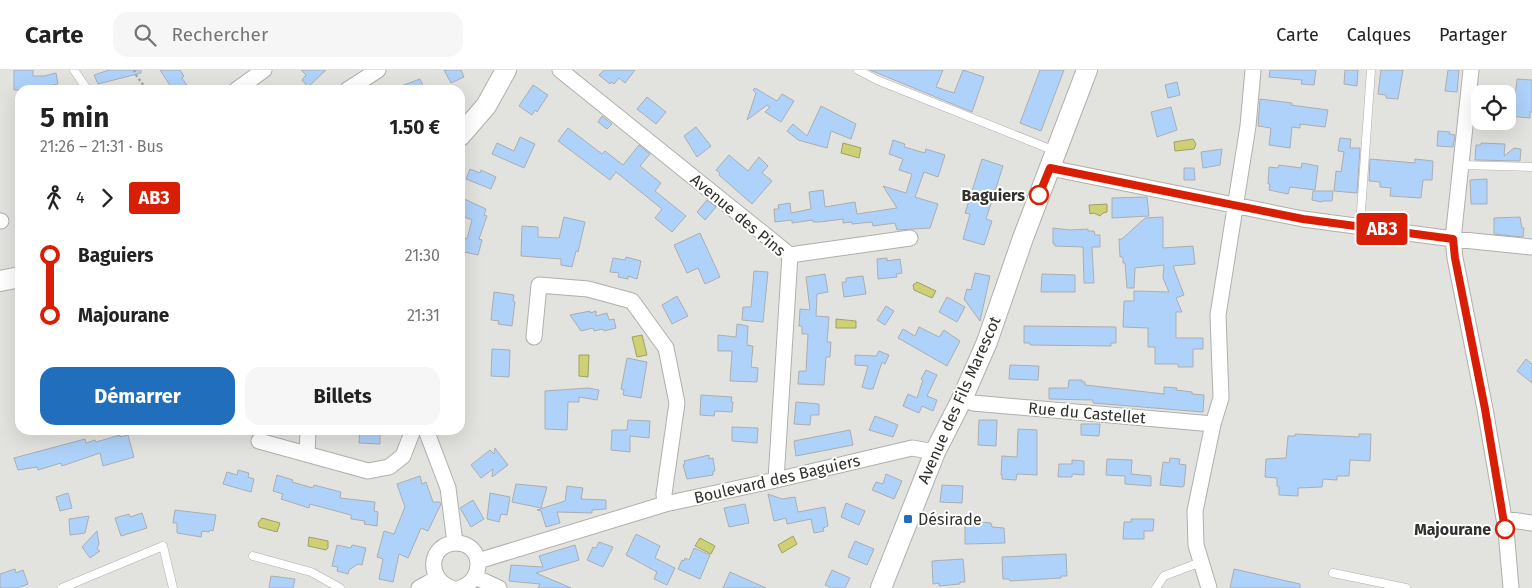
<!DOCTYPE html>
<html lang="fr">
<head>
<meta charset="utf-8">
<style>
  body { margin:0; font-family:"Fira Sans",sans-serif; background:#f6f6f6; color:#222; height:100vh; display:flex; flex-direction:column; font-size:19px; white-space:nowrap }
  * { box-sizing:border-box; margin:0 }
  p { font-size:16px; color:#767676 }
  .icon { flex:none; width:28px; height:28px; fill:none; stroke:currentColor; stroke-width:2; stroke-linecap:round; stroke-linejoin:round }
  .map { position:relative; flex:1; overflow:hidden }
  .details { position:absolute; left:15px; top:15px; width:450px; height:350px; display:flex; flex-direction:column; background:#fff; border-radius:15px; box-shadow:0 5px 20px #0002 }
  .details>* { flex:none }
  .badge { padding:0 10px; border-radius:4px; font-size:18px; line-height:32px }
  .tools { position:absolute; left:1471px; top:15px; display:grid; gap:10px }
  .tools a { display:grid; place-items:center; width:45px; height:45px; border-radius:10px; background:#fff; box-shadow:0 5px 20px #0002; font-size:25px }
  .map>.badge { position:absolute; translate:-50% -50%; box-shadow:0 0 0 2px #fff }
  .legs { display:flex; align-items:center; gap:8px; height:55px; padding:0 25px; font-size:16px }
  .legs p { margin-inline-start:auto }
  .head { display:flex; align-items:center; justify-content:space-between; height:85px; padding:0 25px }
  h1 { font-size:28px; font-weight:700; line-height:38px }
  .button { display:flex; gap:10px; margin-top:auto; padding:10px 25px }
  .button a { flex:1; height:58px; border-radius:15px; background:#216ebd; color:#fff; font-size:20px; font-weight:700; line-height:58px; text-align:center }
  .button a+a { background:#f6f6f6; color:#222 }
  ul { padding:0 25px; list-style:none }
  li { display:flex; align-items:center; gap:18px; height:60px; font-size:19px }
  li i { display:grid; place-items:center; width:8px; height:100%; margin:0 6px; background:currentColor }
  li i::after { content:''; width:12px; height:12px; margin:-6px; border:4px solid; border-radius:50%; background:#fff }
  li p { margin-inline-start:auto }
  li:first-child i { background:linear-gradient(#0000 50%,currentColor 0) }
  li:last-child i { background:linear-gradient(currentColor 50%,#0000 0) }
  header { display:flex; align-items:center; gap:30px; box-sizing:border-box; height:70px; padding:0 25px; background:#fff; border-bottom:1px solid #e0e0e0 }
  header strong { font-size:24px }
  nav { display:flex; gap:28px; margin-inline-start:auto; font-size:18px }
  .search { width:350px; height:45px; background:#f6f6f6; display:flex; align-items:center; gap:12px; box-sizing:border-box; padding:0 18px; border-radius:15px; color:#767676; font-size:19px }
  .map>svg:first-child { display:block }
  .water { fill:#ced076; stroke:#9fa061 }
  .building { fill:#afd2fa; stroke:#abaeb0 }
  .lines { fill:none; stroke-linecap:round; stroke-linejoin:round }
  .lane-casing { stroke:#afafac; stroke-width:9 }
  .street-casing { stroke:#afafac; stroke-width:17 }
  .secondary-casing { stroke:#afafac; stroke-width:22 }
  .path { stroke:#a7a7a4; stroke-width:2.5; stroke-dasharray:2.5 2.5; stroke-linecap:butt }
  .lane { stroke:#fff; stroke-width:8 }
  .street { stroke:#fff; stroke-width:15 }
  .secondary { stroke:#fff; stroke-width:20 }
  .line-1-casing { stroke:#fff; stroke-width:11 }
  .line-1 { stroke:#d81e05; stroke-width:8 }
  .stop-1-dot { fill:#fff; stroke:#d81e05; stroke-width:2.5 }
  .poi-dot { fill:#216ebd; stroke:#fffffe; stroke-width:2 }
  .labels { text-anchor:middle; dominant-baseline:central; stroke-width:4; stroke-linejoin:round; paint-order:stroke }
  .stop-label { font-size:16px; font-weight:bold; fill:#313130; stroke:#fffffe; text-anchor:end }
  .street-label { font-size:16px; fill:#313130; stroke:#fffffe }
  .poi-label { font-size:16px; fill:#313130; stroke:#fffffe; text-anchor:start }
</style>
</head>
<body>
<header>
<strong>Carte</strong>
<div class="search"><svg class="icon" aria-label="search" viewBox="0 0 24 24"><circle cx="10" cy="10" r="6"/><path d="M15 15l6 6"/></svg>Rechercher</div>
<nav><a>Carte</a><a>Calques</a><a>Partager</a></nav>
</header>
<div class="map">
<svg width="1532" height="518" viewBox="0 0 1532 518">
  <rect width="100%" height="100%" fill="#e2e3df"/>
  <path class="water" d="M1193,69L1196,74L1194,79L1175,81L1174,72Z
    M843,73L861,78L859,88L841,83Z
    M1107,134V142L1103,143L1100,146L1094,143L1090,144L1089,135Z
    M917,212L936,221L932,228L914,220L913,215Z
    M836,249L856,251V258H836Z
    M642,265L647,285L637,287L632,267Z
    M579,285H589L588,307L579,306Z
    M262,448L280,453L277,462L259,457L258,453Z
    M793,466L797,474L782,483L778,475Z
    M309,467L328,471V478L326,480L308,476Z
    M700,468L715,476L711,484L695,476Z"/>
  <path class="building" d="M14,0H33V6H44L56,3L58,14L31,20H14Z
    M109,0H141V3L98,14L94,5Z
    M160,0H180L184,6L182,8L190,20H173Z
    M301,0H326L308,17L302,10L306,5Z
    M444,0H461L464,7L451,13Z
    M604,0H635L625,13L619,8L614,14L611,12L610,14L599,5Z
    M870,0H943L936,17L954,23L963,0L984,7L972,42Z
    M1040,0H1064L1041,61L1020,53Z
    M1270,0H1316L1314,15L1301,14L1302,10L1269,7Z
    M1345,0H1358L1357,16L1344,14Z
    M1381,0H1403L1398,29L1386,28V25L1378,24Z
    M1448,0H1459L1457,22L1445,21Z
    M420,9L425,20H393V19Z
    M1517,9L1532,10V42H1530V48L1509,46L1510,37H1514Z
    M1177,12L1180,25L1168,28L1165,15Z
    M533,15L548,25L537,42L535,40L532,45L519,36Z
    M755,18L777,31L782,24L794,31L781,52L765,42L770,37L767,35L747,50L756,23L753,20Z
    M647,27L666,42L656,54L637,39Z
    M1260,29L1292,33L1291,35L1328,40L1325,57L1300,54V58L1292,57L1290,78L1269,75L1271,58L1258,56Z
    M821,36L856,54L851,69L831,61L827,78L798,70L787,61L793,54L807,66Z
    M1171,37L1177,60L1157,67L1151,42Z
    M602,46L612,54L607,59L598,52Z
    M696,57L711,76L697,87L684,66Z
    M568,58L602,84L605,81L623,95L639,75L650,84L640,96L661,113L655,121L686,146L672,162L655,148L662,139L616,102L610,110L558,71Z
    M1438,61L1450,62L1449,64L1455,65L1453,77L1437,76Z
    M520,67L535,74L524,98L492,84L497,73L514,81Z
    M1340,68L1351,69L1350,78H1360L1357,123L1334,121L1336,101L1341,102L1344,82L1338,81Z
    M893,70L905,74L904,77L925,83L926,79L945,85L938,107L924,102L915,127L938,134L930,158L897,160L895,153L873,156L872,152L852,154V152L843,153V149L820,152H813V150L792,153V150L775,152L774,139H779L778,135L790,133L791,143L811,139L809,122L823,120L825,137L855,132L857,144L897,138L883,116L906,123L912,104L899,100L903,89L889,84Z
    M1481,73L1505,74L1504,86L1514,78L1521,79L1520,91L1475,90L1476,75H1481Z
    M1222,79L1220,95L1203,98L1201,82Z
    M729,85L748,101L759,87L768,96L762,103L772,111L752,134L719,105L720,103L716,100Z
    M982,89L1003,96L986,149L992,151L984,175L963,169L970,144L965,143Z
    M1370,89L1415,93V89L1433,91L1432,110H1423L1421,128L1390,126L1391,118L1380,117V112L1369,111Z
    M1302,93L1318,96L1315,120L1290,117L1288,124L1269,120L1270,114H1268L1269,97L1278,98L1279,95L1301,98Z
    M1184,98H1194L1195,110H1184Z
    M470,99L480,103L481,100L496,107L491,119L466,109Z
    M1487,109V134H1471L1470,110Z
    M1313,121H1333L1332,131H1322V132L1312,130Z
    M460,127L486,139L484,145L487,146L479,169L482,170L478,185L460,181V167L467,169L472,150L460,145Z
    M1147,127L1149,146L1112,148V128Z
    M707,130L716,137L705,150L697,142Z
    M564,147L585,152L578,182L576,181L572,197L561,195V189L521,186L522,156L538,157V167L559,168Z
    M1163,147V178L1193,176L1195,194L1173,196L1184,225L1176,228L1182,242H1176V268H1203V279H1193V297H1178V294H1155V277H1148V258L1123,257L1124,231H1134V221L1169,222L1163,208L1164,195L1135,198L1134,218H1127L1125,193H1123V187H1120L1119,169H1122L1145,148Z
    M1520,147L1522,158H1524L1523,167L1494,164V148Z
    M1053,158L1070,160L1088,159V161H1094L1095,165H1100V177H1092L1094,213H1084L1083,177L1055,176V174H1053Z
    M700,163L720,207L705,214L698,198L687,203L674,175Z
    M626,187L641,191L637,209L628,206V209L618,207L619,203L610,202L613,188L625,190Z
    M887,188V191L900,189L902,203L896,204L897,207L878,209L877,189Z
    M754,201L768,202L763,252L742,250L743,237H751Z
    M975,203L990,206L980,251L964,229L967,219L971,220Z
    M825,204L828,222L817,224L816,246L829,247L827,272H831L830,287H826L824,315L798,314L799,301H806L808,264H802V256H799L800,239L810,240L806,207Z
    M1042,204L1075,205V222H1041Z
    M863,206L866,224L844,227L842,212H846V208Z
    M494,222L514,225L513,231L515,232L512,256L498,254L499,251L491,250Z
    M677,226L688,246L672,254L662,235Z
    M947,227L965,237L957,252L939,242Z
    M886,236L894,241L885,255L877,250Z
    M590,241V243L596,241V246L607,243L609,250L614,249L616,258L604,261L603,259L594,261L593,258L581,261L570,245Z
    M737,254L748,256L747,275L753,276L751,297L758,298L757,312L730,311L732,281H718V265L736,267Z
    M1024,256L1116,257V273H1111V276L1030,275V273H1024Z
    M919,257L939,267L944,260L960,271L947,296L898,268L903,259L915,266Z
    M492,279L510,280L509,307L491,306Z
    M879,281L889,285L885,294L882,292L873,319H868L862,317L868,296L855,295V285L876,286Z
    M627,288L647,292L641,328L623,325L624,320L621,319Z
    M1526,289L1532,294V313L1517,301Z
    M1010,295L1039,296L1038,310L1009,309Z
    M926,300L937,305L927,326L937,330L933,341L922,336L919,343L903,336L908,324L917,328L923,310L921,309Z
    M1069,310H1082V312H1085V315L1164,324V317L1177,318L1176,320L1192,322V324L1204,325L1203,342L1093,333V330L1049,329V318H1068Z
    M588,318L599,320L597,330L579,327V332H568L567,360L545,359V321Z
    M701,325L732,327L731,332H733L732,342L715,341L714,346L700,345Z
    M796,332L819,334V345H811L810,355L794,354Z
    M875,346L898,355L893,367L869,360Z
    M628,350L650,351L649,368L630,366V382L611,380L612,360H627Z
    M979,350H997L996,376L978,375Z
    M1081,354H1100L1099,366L1081,365Z
    M732,357L758,358L757,373L732,371Z
    M1018,359L1037,360V405L1017,404L1016,410L1002,409V405H1001L1002,386L1017,387Z
    M360,360L380,361V374L359,373Z
    M850,360L853,375L796,386L794,371Z
    M1295,364L1359,367V364H1371L1370,391L1350,390L1349,406H1337V410L1323,409L1322,417L1298,418V426L1279,425V417L1277,416V408L1265,407L1266,389L1286,388L1288,366H1295Z
    M120,365V367L128,365L134,387L103,396L100,383L62,396L61,393L38,400L37,397L18,400L14,388L85,369L86,373L95,370L96,372Z
    M495,378L508,395L492,407L493,399L481,408L471,395L490,380L494,384Z
    M709,385V389L713,388L715,401H713V405L687,409L683,395L685,394L684,391Z
    M1170,388L1180,389L1179,394L1186,395L1184,416L1182,417L1160,415L1163,392L1169,393Z
    M1107,389L1132,390L1131,404L1151,406V416L1125,414V406L1106,405Z
    M1072,390L1084,391V405L1072,404V407H1058L1059,394H1072Z
    M238,400L249,403L248,407L254,409L251,422L223,414L227,402L237,405Z
    M886,404L902,411L894,429L872,420L876,412L883,414Z
    M277,405L293,410L292,412L313,418L314,415L341,422L340,428L375,432L374,441L378,442L377,456L364,454L365,451L351,449V445L310,434L309,438L281,429L283,424L273,421Z
    M420,406L422,414L426,412L433,432H440L441,434L428,461L421,458L408,488L399,484L393,512L379,509L383,489L377,487L384,461L394,464L405,437L397,414Z
    M516,414L547,417L541,438L512,432Z
    M942,415L963,416L962,433L940,432Z
    M567,416L583,418L581,429L606,430V439L592,440V443L557,442L560,453L546,457L541,441L537,440L565,431Z
    M68,423L72,438L60,441L56,427Z
    M490,423L510,427L507,445L501,444L499,452L487,449Z
    M768,424L782,429L795,427L798,442L825,437L828,456L823,458L824,461L814,463L811,449L787,454L786,448L774,451Z
    M473,430L484,449L471,457L460,438Z
    M846,433L865,441L859,455L841,447Z
    M745,434L749,453L729,457L724,438Z
    M175,440L216,445L213,461L210,460L209,462L202,461L201,467L177,463V453H173Z
    M142,443L147,458L121,466L115,448L129,444L130,447Z
    M89,446L85,463L70,465L69,449Z
    M1131,449H1154L1153,461H1144V469H1123L1124,452H1131Z
    M972,451L991,453L992,457L1004,458L1005,473L965,474V456H972Z
    M97,461L99,474L97,479L100,481L90,488L82,477Z
    M636,464L660,476L655,488L675,498L667,515L654,509L657,502L626,485Z
    M855,471L874,479L867,495L848,487Z
    M599,472L613,477L603,497L587,490L593,477L596,478Z
    M337,475L351,478L352,475L366,478L362,495L358,494L349,500L348,504L337,501L338,497L332,496Z
    M575,475L579,490L536,503L571,518H538L540,514L509,511L511,495L543,497L539,486Z
    M694,478L710,485L700,509L678,499L682,490L684,491L685,488L689,490Z
    M1066,484L1067,506H1061V508L1010,511L1009,509H1003L1002,487Z
    M963,489L965,512H960V514L939,516V513L933,514L932,491Z
    M15,499L16,503L23,500L28,514L17,518H0V504Z
    M1234,499L1300,514V518H1230Z
    M832,500L850,508L845,518H832L825,515Z
    M730,502L766,518H723Z
    M271,506L295,509L293,518H269Z"/>
  <g class="lines">
    <g class="lane-casing">
      <path id="lane" d="M74,0L87,19L97,20
        M858,0L877,10L1055,81
        M1461,95L1532,97
        M1360,155L1371,0
        M253,486L311,502L340,518
        M1333,503L1406,518
        M62,518L163,476L173,518
        M1156,518L1164,506L1201,492"/>
    </g>
    <g class="street-casing">
      <path id="street" d="M560,0L790,185
        M1471,0L1453,169L1455,188L1485,339L1506,460L1511,518
        M236,20L264,0
        M347,20L378,0
        M1050,98L1303,149L1453,169L1532,177
        M0,151H1
        M790,185L910,168
        M534,267L539,215L588,219L632,231L666,278L677,333L664,424L665,434
        M962,329L973,333L1213,354
        M426,360L448,418L455,473
        M259,371L368,401L389,397L403,386L413,360
        M307,384L308,360
        M776,410L790,185
        M1504,449L1532,453
        M478,491L665,434L776,410L912,378L935,382
        M475,507L499,518
        M419,518L437,508
        M452,518C426,510 428,474 456,473C483,473 486,510 460,518
        M1209,518L1196,475L1195,441L1213,354L1221,328L1218,245L1248,56L1253,0"/>
    </g>
    <g class="secondary-casing">
      <path id="secondary" d="M460,66L486,36L506,0
        M0,211L20,207
        M881,518L935,382L962,329L987,272L1023,168L1087,0"/>
    </g>
    <path class="path" d="M134,0L136,5L147,20"/>
    <use href="#lane" class="lane"/>
    <use href="#street" class="street"/>
    <use href="#secondary" class="secondary"/>
  </g>
  <g class="lines">
    <g class="line-1-casing">
      <path id="line-1" d="M1039,125L1050,98L1303,149L1453,169L1455,188L1485,339L1505,459"/>
    </g>
    <use href="#line-1" class="line-1"/>
  </g>
  <g class="stop-1-dot">
    <circle cx="1039" cy="125" r="9"/>
    <circle cx="1505" cy="459" r="9"/>
  </g>
  <rect class="poi-dot" x="903" y="444" width="10" height="10" rx="2.5"/>
  <g class="labels">
    <g class="stop-label">
      <text x="1025" y="125">Baguiers</text>
      <text x="1491" y="459">Majourane</text>
    </g>
    <g class="street-label">
      <text transform="translate(738 145) rotate(40)">Avenue des Pins</text>
      <text transform="translate(959 330) rotate(-66)">Avenue des Fils Marescot</text>
      <text transform="translate(1087 343) rotate(5)">Rue du Castellet</text>
      <text transform="translate(777 409) rotate(-13)">Boulevard des Baguiers</text>
    </g>
    <g class="poi-label">
      <text x="918" y="449">Désirade</text>
    </g>
  </g>
</svg>
<div class="tools">
<a><svg class="icon" aria-label="locate" viewBox="0 0 24 24"><circle cx="12" cy="12" r="6"/><path d="M12 2v4M12 18v4M2 12h4M18 12h4"/></svg></a>
</div>
<b class="badge" style="left:1382px;top:159px;background:#d81e05;color:#fff">AB3</b>
<section class="details">
<div class="head"><div><h1>5 min</h1><p>21:26 – 21:31 · Bus</p></div><b>1.50 €</b></div>
<div class="legs"><svg class="icon" aria-label="walk" viewBox="0 0 24 24"><circle cx="13" cy="4" r="2"/><path d="M13 8l-2 6 4 7M11 14l-3 7M7 12l3-4h3l4 4"/></svg>4<svg class="icon" aria-label="forward" viewBox="0 0 24 24"><path d="M9 5l7 7-7 7"/></svg><b class="badge" style="background:#d81e05;color:#fff">AB3</b></div>
<ul>
<li><i style="color:#d81e05"></i><b>Baguiers</b><p>21:30</p></li>
<li><i style="color:#d81e05"></i><b>Majourane</b><p>21:31</p></li>
</ul>
<div class="button"><a>Démarrer</a><a>Billets</a></div>
</section>
</div>
</body>
</html>
